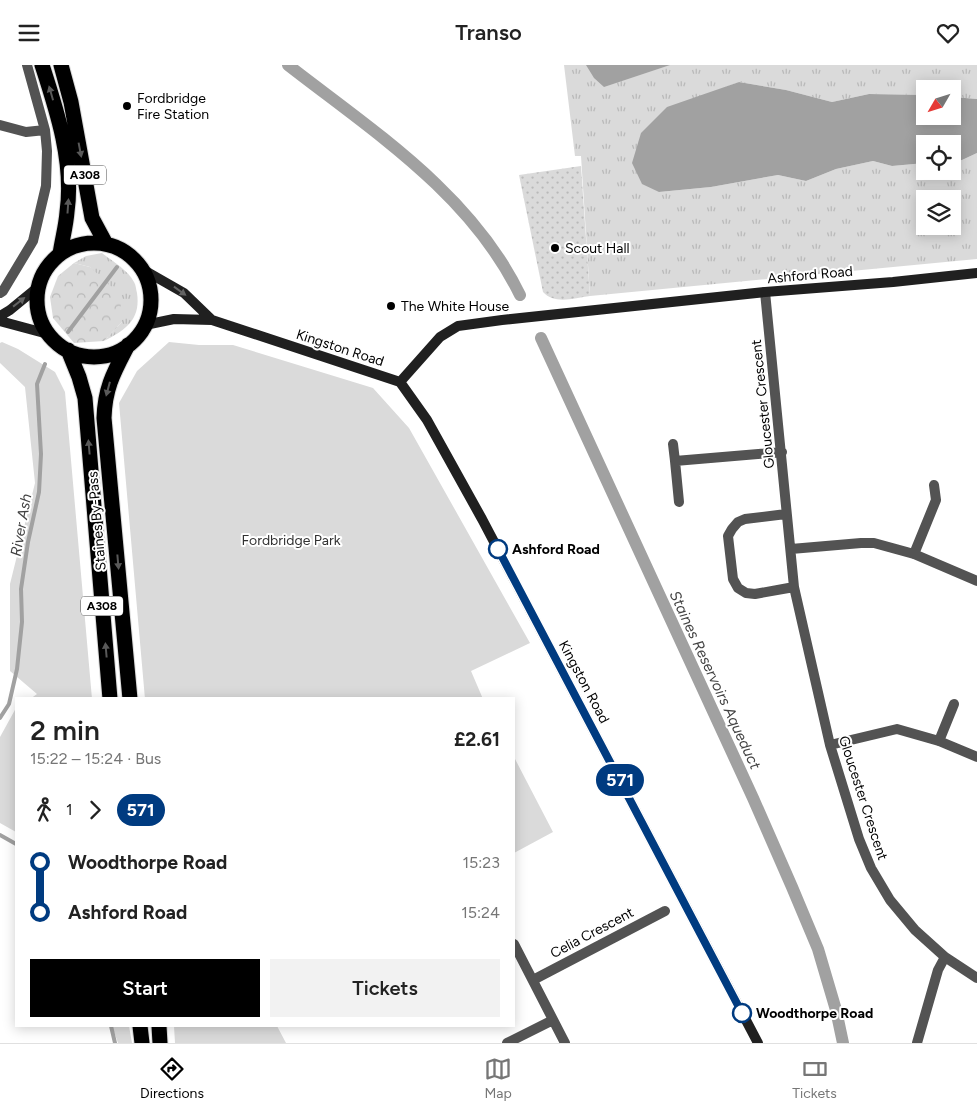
<!DOCTYPE html>
<html lang="en">
<head>
<meta charset="utf-8">
<style>
  body { margin:0; font-family:Figtree,sans-serif; background:#f2f2f2; color:#222; height:100vh; display:flex; flex-direction:column; font-size:19px; white-space:nowrap }
  * { box-sizing:border-box; margin:0 }
  p { font-size:16px; color:#767676 }
  .icon { flex:none; width:28px; height:28px; fill:none; stroke:currentColor; stroke-width:2; stroke-linecap:round; stroke-linejoin:round }
  .map { position:relative; flex:1; overflow:hidden }
  .panel { position:absolute; left:15px; top:632px; width:500px; height:330px; display:flex; flex-direction:column; background:#fff; border-radius:0px; box-shadow:0 2px 12px #0003 }
  .panel>* { flex:none }
  .badge { padding:0 10px; border-radius:16px; font-size:18px; line-height:32px }
  .needle { width:32px; rotate:231deg }
  .fabs { position:absolute; left:916px; top:15px; display:grid; gap:10px }
  .fabs a { display:grid; place-items:center; width:45px; height:45px; border-radius:0px; background:#fff; box-shadow:0 2px 12px #0003; font-size:25px }
  .map>.badge { position:absolute; translate:-50% -50%; box-shadow:0 0 0 2px #fff }
  .legs { display:flex; align-items:center; gap:8px; height:55px; padding:0 15px; font-size:16px }
  .legs p { margin-inline-start:auto }
  .head { display:flex; align-items:center; justify-content:space-between; height:85px; padding:0 15px }
  h1 { font-size:28px; font-weight:600; line-height:38px }
  .action { display:flex; gap:10px; margin-top:auto; padding:10px 15px }
  .action a { flex:1; height:58px; border-radius:0px; background:#000; color:#fff; font-size:20px; font-weight:600; line-height:58px; text-align:center }
  .action a+a { background:#f2f2f2; color:#222 }
  ul { padding:0 15px; list-style:none }
  li { display:flex; align-items:center; gap:18px; height:50px; font-size:19px }
  li i { display:grid; place-items:center; width:8px; height:100%; margin:0 6px; background:currentColor }
  li i::after { content:''; width:12px; height:12px; margin:-6px; border:4px solid; border-radius:50%; background:#fff }
  li p { margin-inline-start:auto }
  li:first-child i { background:linear-gradient(#0000 50%,currentColor 0) }
  li:last-child i { background:linear-gradient(currentColor 50%,#0000 0) }
  header { display:flex; justify-content:space-between; align-items:center; height:65px; padding:0 15px; background:#fff; font-size:22px; font-weight:600 }
  .tabs { display:flex; justify-content:space-around; align-items:center; height:70px; border-top:1px solid #e0e0e0; background:#fff; font-size:14px; color:#767676 }
  .tabs a { display:grid; justify-items:center; gap:2px }
  .tabs .current { color:#000 }
  .map>svg:first-child { display:block }
  .grass { fill:url(#grass-tufts); fill-rule:evenodd }
  .forest { fill:url(#forest-crowns) }
  .park { fill:#dadada }
  .garden { fill:url(#garden-dots) }
  .water { fill:#a1a1a1 }
  .lines { fill:none; stroke-linecap:round; stroke-linejoin:round }
  .stream { stroke:#a1a1a1; stroke-width:4 }
  .canal { stroke:#a1a1a1; stroke-width:12 }
  .highway-casing { stroke:#dbdbdb; stroke-width:17 }
  .street { stroke:#535353; stroke-width:10 }
  .secondary { stroke:#202020; stroke-width:10 }
  .highway { stroke:#000; stroke-width:15 }
  .oneway { fill:#595959 }
  .oneway2 { fill:#636363 }
  .line-1-casing { stroke:#fff; stroke-width:11 }
  .line-1 { stroke:#003b80; stroke-width:8 }
  .poi-dot { fill:#000; stroke:#fff; stroke-width:2 }
  .stop-1-dot { fill:#fff; stroke:#003b80; stroke-width:2.5 }
  .labels { text-anchor:middle; dominant-baseline:central; stroke-width:4; stroke-linejoin:round; paint-order:stroke }
  .shield { fill:#fff; stroke:#4c4c4c; stroke-width:1 }
  .shield-label { font-size:12px; font-weight:bold; fill:#000 }
  .poi-label { font-size:14px; fill:#000; stroke:#fff; text-anchor:start }
  .street-label { font-size:14px; fill:#000; stroke:#fff }
  .park-label { font-size:14px; fill:#313131; stroke:#fff }
  .stop-label { font-size:14px; font-weight:bold; fill:#000; stroke:#fff; text-anchor:start }
  .water-label { font-size:15px; font-style:italic; fill:#424242; stroke:#fff }
</style>
</head>
<body>
<header><svg class="icon" aria-label="menu" viewBox="0 0 24 24"><path d="M4 6h16M4 12h16M4 18h16"/></svg>Transo<svg class="icon" aria-label="heart" viewBox="0 0 24 24"><path d="M12 20l-8-8c-3-5 5-10 8-4 3-6 11-1 8 4z"/></svg></header>
<div class="map">
<svg width="977" height="978" viewBox="0 0 977 978">
  <defs>
    <pattern id="grass-tufts" width="24" height="20" patternUnits="userSpaceOnUse" patternTransform="scale(1.25)"><rect width="24" height="20" fill="#dadada"/><path d="M3 7l-1-3M5 7V3M7 7l1-3M15 17l-1-3M17 17v-4M19 17l1-3" fill="none" stroke="#b9b9b9"/></pattern>
    <pattern id="forest-crowns" width="20" height="18" patternUnits="userSpaceOnUse" patternTransform="scale(1.25)"><rect width="20" height="18" fill="#dadada"/><path d="M2 6a3 3 0 1 1 6 0M12 15a3 3 0 1 1 6 0" fill="none" stroke="#b9b9b9"/></pattern>
    <pattern id="garden-dots" width="8" height="8" patternUnits="userSpaceOnUse" patternTransform="scale(1.25)"><rect width="8" height="8" fill="#dadada"/><path d="M2 2h.1M6 6h.1" fill="none" stroke="#b9b9b9" stroke-width="1.8" stroke-linecap="round"/></pattern>
  </defs>
  <rect width="100%" height="100%" fill="#fff"/>
  <path class="grass" d="M564,0H977V34L953,32L952,24H925V30L869,29L832,37L786,25L739,17L697,33L659,127L711,122L778,110L806,116L836,104L873,96L892,101L925,98V106H952L953,96L962,95L977,88V194L590,231L581,91H575ZM925,134H952V161H925Z
    M102,188C112,196 128,205 134,217C136,220 136,225 137,228C141,255 125,265 104,276L122,257L90,202L74,198L86,191Z"/>
  <path class="forest" d="M74,198L90,202L120,230L122,257L104,276L74,278L53,253L50,232L58,211Z"/>
  <path class="park" d="M2,277L18,284L55,307L65,327L92,634H30L37,629L10,606V519L35,418L25,322L0,298V278Z
    M169,277L199,280H233L373,323L409,363L530,578L471,606L483,634H145L119,338L137,306Z
    M16,643V767L0,758V672Z
    M514,692L553,767L514,788Z
    M112,961H129L132,978H118Z
    M174,961H277L286,978H175Z"/>
  <path class="garden" d="M581,101L590,231C574,233 555,240 543,227L519,110Z"/>
  <path class="water" d="M586,0H670L604,22L594,13Z
    M739,17L786,25L832,37L869,29L925,30V51H952L953,32L977,34V88L962,95L953,96L952,79H925V98L892,101L873,96L836,104L806,116L778,110L711,122L659,127L642,119L632,98L641,68L667,42Z"/>
  <g class="lines">
    <path class="stream" d="M68,267L117,202
      M0,653L9,639L17,604L22,557L21,524L28,477L39,427L41,389L37,319L45,299
      M0,770L16,779
      M111,961L115,978"/>
    <path class="canal" d="M288,0C374,67 471,129 520,230
      M541,273L753,733L792,822L818,884L836,945L843,978"/>
    <g class="highway-casing">
      <path id="highway" d="M42,0C57,46 74,98 67,147C66,161 62,175 60,189
        M61,0L71,37L92,153L106,179
        M37 235a57 57 0 1 1 114 0a57 57 0 1 1-114 0Z
        M128,280C114,307 105,322 104,353L130,634
        M68,285L79,312L85,333L110,634
        M140,961L142,978
        M159,961L160,978"/>
    </g>
    <path class="street" d="M0,60L26,67L45,65
      M765,227L794,522L830,680L859,774L871,803L890,835L915,865L945,892L977,913
      M0,228L3,226L33,176L46,121L47,86L45,65L27,0
      M673,379L675,396
      M679,437L675,396L782,387
      M786,449L745,454L738,457L732,464L728,471L733,514L738,523L746,528L755,529L794,522
      M791,484L861,478H874L914,489L977,516
      M914,489L936,435L934,420
      M939,676L954,639
      M830,680L897,664L939,676L977,692
      M514,879L565,978
      M533,915L665,846
      M507,978L553,955
      M917,978L938,905L945,892"/>
    <path class="secondary" d="M142,204L184,228L212,255
      M0,251L10,245L38,222
      M0,256L48,269
      M145,260L174,254L212,255L400,317L427,355L482,454L758,978
      M400,317L440,272L458,261L502,255L765,227L893,217L977,208"/>
    <use href="#highway" class="highway"/>
  </g>
  <defs><path id="oneway-solid" d="M-6-.8H1V-3.2L6.5 0L1 3.2V.8H-6Z" transform="scale(1.25)"/></defs>
  <g class="oneway">
    <use href="#oneway-solid" transform="translate(51 28) rotate(-106)"/>
    <use href="#oneway-solid" transform="translate(80 85) rotate(79)"/>
    <use href="#oneway-solid" transform="translate(68 141) rotate(-86)"/>
    <use href="#oneway-solid" transform="translate(108 324) rotate(105)"/>
    <use href="#oneway-solid" transform="translate(89 382) rotate(-95)"/>
    <use href="#oneway-solid" transform="translate(118 497) rotate(85)"/>
    <use href="#oneway-solid" transform="translate(106 585) rotate(-95)"/>
  </g>
  <g class="oneway2">
    <use href="#oneway-solid" transform="translate(180 226) rotate(36)"/>
    <use href="#oneway-solid" transform="translate(19 237) rotate(-38)"/>
  </g>
  <g class="lines">
    <g class="line-1-casing">
      <path id="line-1" d="M498,484L742,948"/>
    </g>
    <use href="#line-1" class="line-1"/>
  </g>
  <g class="poi-dot">
    <circle cx="127" cy="41" r="5"/>
    <circle cx="555" cy="183" r="5"/>
    <circle cx="391" cy="241" r="5"/>
  </g>
  <g class="stop-1-dot">
    <circle cx="498" cy="484" r="9"/>
    <circle cx="742" cy="948" r="9"/>
  </g>
  <g class="labels">
    <g class="shield">
      <rect x="64" y="100.5" width="42" height="19" rx="4"/>
      <rect x="81" y="531.5" width="42" height="19" rx="4"/>
    </g>
    <g class="shield-label">
      <text x="85" y="110">A308</text>
      <text x="102" y="541">A308</text>
    </g>
    <g class="poi-label">
      <text x="137" y="33">Fordbridge<tspan x="137" dy="16">Fire Station</tspan></text>
      <text x="565" y="183">Scout Hall</text>
      <text x="401" y="241">The White House</text>
    </g>
    <g class="street-label">
      <text transform="translate(810 210) rotate(-5)">Ashford Road</text>
      <text transform="translate(340 283) rotate(18)">Kingston Road</text>
      <text transform="translate(763 339) rotate(-96)">Gloucester Crescent</text>
      <text transform="translate(97 456) rotate(-95)">Staines By-Pass</text>
      <text transform="translate(584 617) rotate(62)">Kingston Road</text>
      <text transform="translate(863 733) rotate(72)">Gloucester Crescent</text>
      <text transform="translate(592 868) rotate(-28)">Celia Crescent</text>
    </g>
    <g class="park-label">
      <text x="291" y="475">Fordbridge Park</text>
    </g>
    <g class="stop-label">
      <text x="512" y="484">Ashford Road</text>
      <text x="756" y="948">Woodthorpe Road</text>
    </g>
    <g class="water-label">
      <text transform="translate(21 460) rotate(-80)">River Ash</text>
      <text transform="translate(715 615) rotate(65)">Staines Reservoirs Aqueduct</text>
    </g>
  </g>
</svg>
<div class="fabs">
<a><svg class="needle" viewBox="-14 -14 28 28"><path d="M0-13l5 13h-10z" fill="#e53935"/><path d="M0 13l5-13h-10z" fill="#767676"/></svg></a>
<a><svg class="icon" aria-label="locate" viewBox="0 0 24 24"><circle cx="12" cy="12" r="6"/><path d="M12 2v4M12 18v4M2 12h4M18 12h4"/></svg></a>
<a><svg class="icon" aria-label="layers" viewBox="0 0 24 24"><path d="M12 4l9 5-9 5-9-5zM3 14l9 5 9-5"/></svg></a>
</div>
<b class="badge" style="left:620px;top:715px;background:#003b80;color:#fff">571</b>
<section class="panel">
<div class="head"><div><h1>2 min</h1><p>15:22 – 15:24 · Bus</p></div><b>£2.61</b></div>
<div class="legs"><svg class="icon" aria-label="walk" viewBox="0 0 24 24"><circle cx="13" cy="4" r="2"/><path d="M13 8l-2 6 4 7M11 14l-3 7M7 12l3-4h3l4 4"/></svg>1<svg class="icon" aria-label="forward" viewBox="0 0 24 24"><path d="M9 5l7 7-7 7"/></svg><b class="badge" style="background:#003b80;color:#fff">571</b></div>
<ul>
<li><i style="color:#003b80"></i><b>Woodthorpe Road</b><p>15:23</p></li>
<li><i style="color:#003b80"></i><b>Ashford Road</b><p>15:24</p></li>
</ul>
<div class="action"><a>Start</a><a>Tickets</a></div>
</section>
</div>
<nav class="tabs">
<a class="current"><svg class="icon" aria-label="directions" viewBox="0 0 24 24"><path d="M12 3l9 9-9 9-9-9zM9 14v-3h6M13 9l2 2-2 2"/></svg>Directions</a>
<a><svg class="icon" aria-label="map" viewBox="0 0 24 24"><path d="M3 6l6-2 6 2 6-2v14l-6 2-6-2-6 2zM9 4v14M15 6v14"/></svg>Map</a>
<a><svg class="icon" aria-label="tickets" viewBox="0 0 24 24"><path d="M3 7h18v10H3zM15 7v10"/></svg>Tickets</a>
</nav>
</body>
</html>
